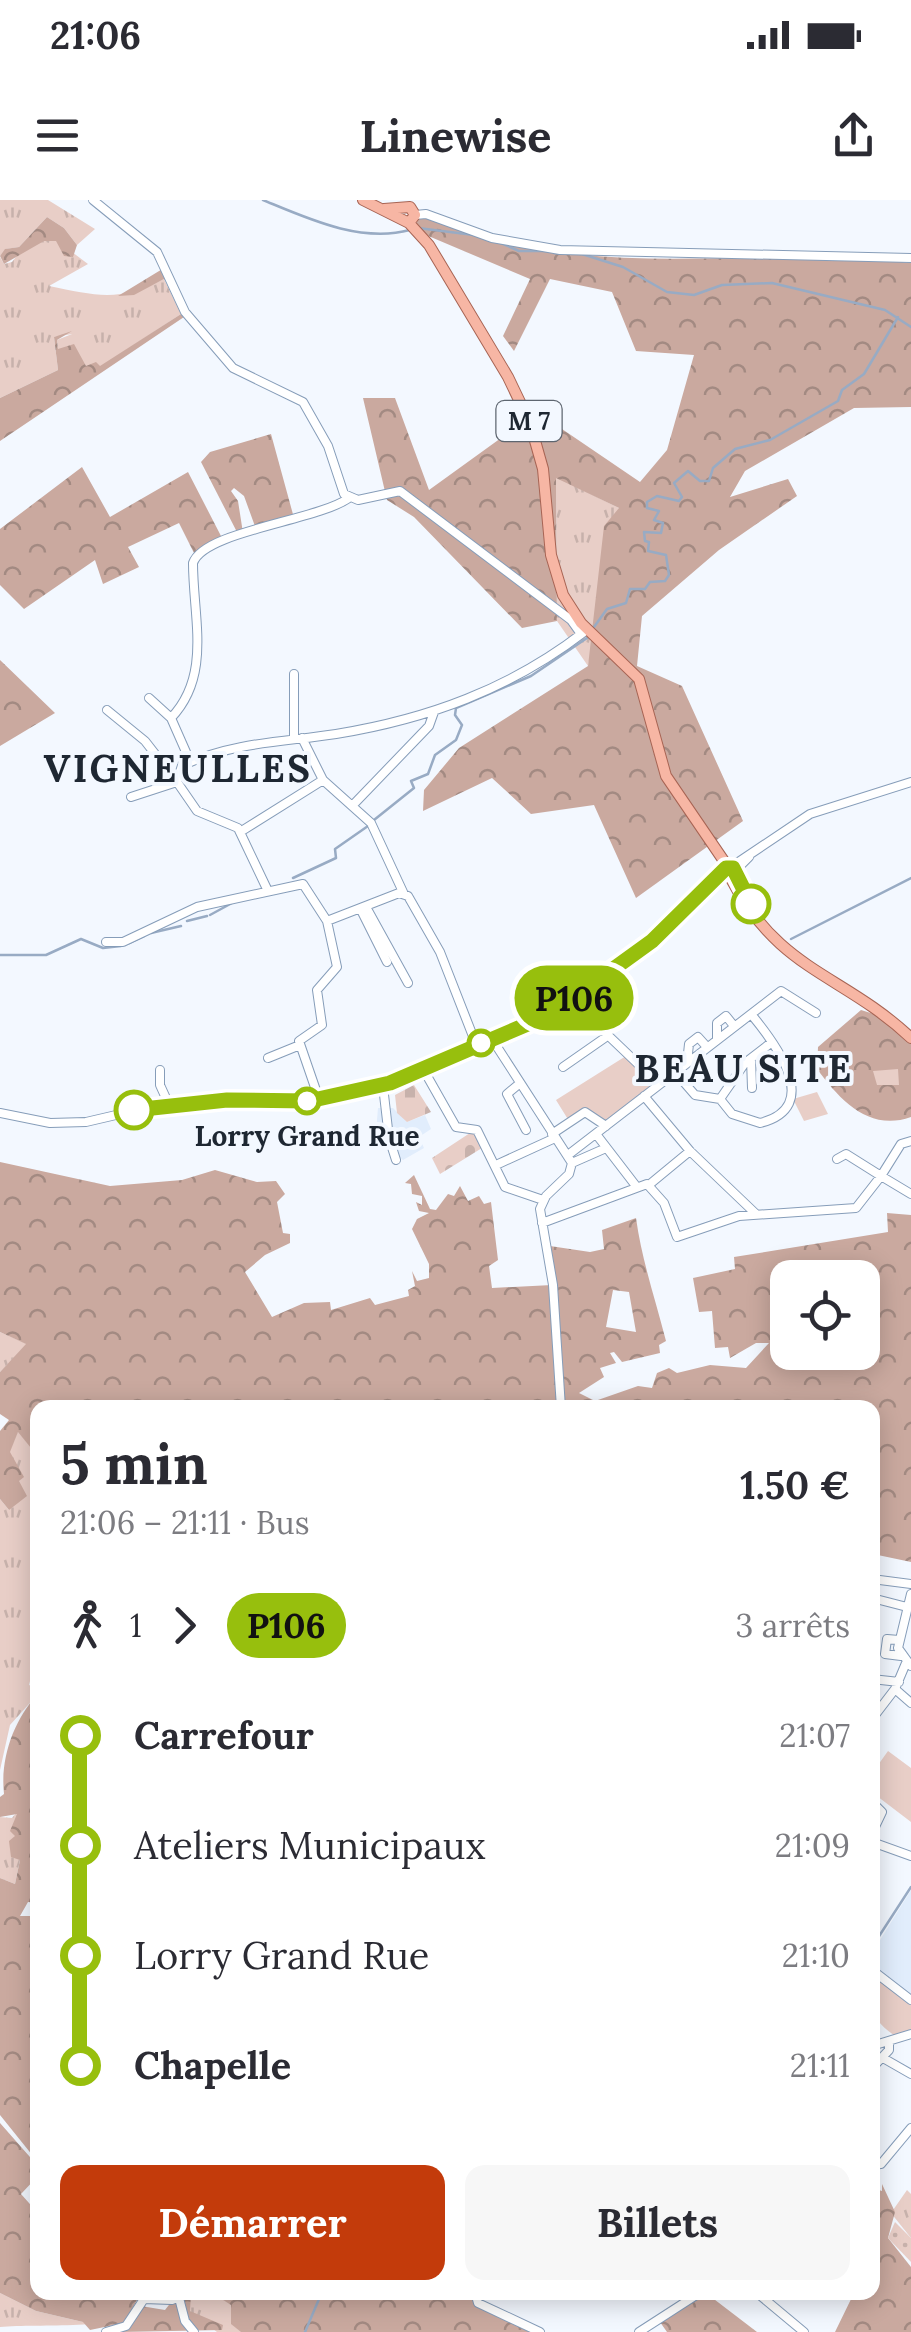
<!DOCTYPE html>
<html lang="fr">
<head>
<meta charset="utf-8">
<style>
  body { margin:0; font-family:Lora,serif; background:#f7f7f7; color:#2b2b33; height:100vh; display:flex; flex-direction:column; font-size:38px; white-space:nowrap }
  * { box-sizing:border-box; margin:0 }
  p { font-size:32px; color:#7c7c81 }
  .icon { flex:none; width:55px; height:55px; fill:none; stroke:currentColor; stroke-width:2; stroke-linecap:round; stroke-linejoin:round }
  .map { position:relative; flex:1; overflow:hidden }
  .details { position:absolute; left:30px; top:1200px; width:850px; height:900px; display:flex; flex-direction:column; background:#fff; border-radius:20px; box-shadow:0 5px 25px #0003 }
  .details>* { flex:none }
  .badge { padding:0 20px; border-radius:32px; font-size:35px; line-height:65px }
  .fabs { position:absolute; left:770px; top:1060px; display:grid; gap:20px }
  .fabs a { display:grid; place-items:center; width:110px; height:110px; border-radius:20px; background:#fff; box-shadow:0 5px 25px #0003; font-size:50px }
  .map>.badge { position:absolute; translate:-50% -50%; box-shadow:0 0 0 5px #fff }
  .legs { display:flex; align-items:center; gap:15px; height:110px; padding:0 30px; font-size:32px }
  .legs p { margin-inline-start:auto }
  .summary { display:flex; align-items:center; justify-content:space-between; height:170px; padding:0 30px }
  h1 { font-size:55px; font-weight:700; line-height:75px }
  .action { display:flex; gap:20px; margin-top:auto; padding:20px 30px }
  .action a { flex:1; height:115px; border-radius:20px; background:#c33b0b; color:#fff; font-size:40px; font-weight:700; line-height:115px; text-align:center }
  .action a+a { background:#f7f7f7; color:#2b2b33 }
  ul { padding:0 30px; list-style:none }
  li { display:flex; align-items:center; gap:35px; height:110px; font-size:38px }
  li i { display:grid; place-items:center; width:15px; height:100%; margin:0 12px; background:currentColor }
  li i::after { content:''; width:25px; height:25px; margin:-12px; border:8px solid; border-radius:50%; background:#fff }
  li p { margin-inline-start:auto }
  li:first-child i { background:linear-gradient(#0000 50%,currentColor 0) }
  li:last-child i { background:linear-gradient(currentColor 50%,#0000 0) }
  .status { display:flex; justify-content:space-between; align-items:center; height:70px; padding:0 50px; background:#fff; direction:ltr }
  .status svg { height:28px; fill:currentColor }
  header { display:flex; justify-content:space-between; align-items:center; height:130px; padding:0 30px; background:#fff; font-size:45px; font-weight:700 }
  .map>svg:first-child { display:block }
  .built { fill:#e1edfc }
  .grass { fill:url(#grass-tufts) }
  .forest { fill:url(#forest-crowns); fill-rule:evenodd }
  .cemetery { fill:url(#cemetery-stones) }
  .park { fill:#e8cec7 }
  .garden { fill:url(#garden-dots) }
  .lines { fill:none; stroke-linecap:round; stroke-linejoin:round }
  .stream { stroke:#98abc4; stroke-width:2.5 }
  .minor-casing { stroke:#869db9; stroke-width:10 }
  .major-casing { stroke:#a76454; stroke-width:12 }
  .minor { stroke:#fff; stroke-width:8 }
  .major { stroke:#f7b6a4; stroke-width:10 }
  .line-1-casing { stroke:#fff; stroke-width:22 }
  .line-1 { stroke:#97bf0d; stroke-width:15 }
  .stop-1-dot { fill:#fff; stroke:#97bf0d; stroke-width:5 }
  .labels { text-anchor:middle; dominant-baseline:central; stroke-width:8; stroke-linejoin:round; paint-order:stroke }
  .shield { fill:#f3f8ff; stroke:#5e6670; stroke-width:2.5 }
  .shield-label { font-size:25px; font-weight:bold; fill:#1e2732 }
  .stop-label { font-size:28px; font-weight:bold; fill:#1e2732; stroke:#f3f8ff }
  .district-label { font-size:38px; font-weight:bold; letter-spacing:2.5px; fill:#1e2732; stroke:#f3f8ff }
</style>
</head>
<body>
<div class="status"><b>21:06</b><svg viewBox="0 0 49 12"><path d="M0 12V9h3v3zM5 12V6h3v6zM10 12V3h3v9zM15 12V0h3v12zM26 1h20v11H26zM47 4h2v5h-2z"/></svg></div>
<header><svg class="icon" aria-label="menu" viewBox="0 0 24 24"><path d="M4 6h16M4 12h16M4 18h16"/></svg>Linewise<svg class="icon" aria-label="share" viewBox="0 0 24 24"><path d="M12 15V3M7 8l5-5 5 5M5 13v7h14v-7"/></svg></header>
<div class="map">
<svg width="911" height="2132" viewBox="0 0 911 2132">
  <defs>
    <pattern id="grass-tufts" width="24" height="20" patternUnits="userSpaceOnUse" patternTransform="scale(2.5)"><rect width="24" height="20" fill="#e8cec7"/><path d="M3 7l-1-3M5 7V3M7 7l1-3M15 17l-1-3M17 17v-4M19 17l1-3" fill="none" stroke="#c7b1ab"/></pattern>
    <pattern id="forest-crowns" width="20" height="18" patternUnits="userSpaceOnUse" patternTransform="scale(2.5)"><rect width="20" height="18" fill="#caa99f"/><path d="M2 6a3 3 0 1 1 6 0M12 15a3 3 0 1 1 6 0" fill="none" stroke="#a38a82"/></pattern>
    <pattern id="cemetery-stones" width="16" height="16" patternUnits="userSpaceOnUse" patternTransform="scale(2.5)"><rect width="16" height="16" fill="#e8cec7"/><path d="M2 7V4a2 2 0 0 1 4 0v3zM10 15v-3a2 2 0 0 1 4 0v3z" fill="#c7b1ab"/></pattern>
    <pattern id="garden-dots" width="8" height="8" patternUnits="userSpaceOnUse" patternTransform="scale(2.5)"><rect width="8" height="8" fill="#e8cec7"/><path d="M2 2h.1M6 6h.1" fill="none" stroke="#c7b1ab" stroke-width="1.8" stroke-linecap="round"/></pattern>
  </defs>
  <rect width="100%" height="100%" fill="#f3f8ff"/>
  <path class="built" d="M378,908H393L407,922L425,915L431,929L419,937L424,948L403,960L397,955L391,935L376,932Z
    M911,1690V1798L873,1767L880,1759L872,1753Z"/>
  <path class="grass" d="M0,0H48L95,29L77,45L64,28L47,17L19,47L6,49L0,56Z
    M44,40H56L88,64L49,86C97,96 120,102 164,79L181,114L100,167H86L58,149L57,140L72,134L54,137L58,170L0,198V57L4,64L12,62L19,53Z
    M556,277L619,308L588,466L557,421Z
    M0,1132L27,1144L0,1172Z
    M18,1231L31,1247L37,1248L38,1450L29,1485L37,1488V1495L10,1525L0,1570V1299L9,1310L19,1280L9,1253Z
    M17,1612L20,1660L15,1684L0,1678V1617L12,1618Z
    M907,1990L911,1994V2038L891,2013Z
    M0,2093L36,2111L83,2122L133,2113L141,2093L163,2097L140,2106C123,2132 39,2123 0,2127Z
    M199,2093V2097L212,2093L232,2105L241,2132H217L190,2111L188,2094Z"/>
  <path class="forest" d="M47,17L64,28L77,45L73,57L64,56L56,41H44L4,64L0,56L5,49L19,47Z
    M420,17C462,19 504,42 546,50C667,70 790,47 911,63V207L854,208L745,271L730,297L788,279L797,296L719,350L642,416L637,466L682,486L743,621L636,698L594,605L531,614L492,578L423,611L424,590L459,548L588,466L604,326L619,308L556,278L557,421L522,428L414,317L387,300L363,198H395L429,290L537,212L640,282L667,250L694,155L636,151L612,92L550,79L514,151L503,136L530,79L426,35L415,25Z
    M164,68L173,90L164,79L134,95L118,96Z
    M175,95L184,117L0,241V198L58,170L54,137L72,131L57,140L58,149L74,144L86,166L96,162L100,166L181,114Z
    M271,234L294,318L256,329L244,296L234,288L231,291L238,301L243,333L238,334L201,262L210,252Z
    M82,267L110,317L188,272L221,336L228,335L194,353L179,323L128,347L139,367L103,384L95,360L24,409L0,385V329Z
    M0,460L55,513L0,546Z
    M861,810L877,815L911,843V917C869,932 840,900 817,869L818,847Z
    M0,962L110,986L182,980L215,970L257,982L276,981L285,994L277,1002L283,1033L290,1034V1043L265,1055L245,1072L272,1117L304,1103L330,1102L331,1110L370,1098L375,1105L409,1096L408,1090L415,1086L412,1071L417,1081L429,1078V1064L412,1029L417,1019L429,1013L419,1011L416,1002L422,1005V996L412,994L411,984L405,983L414,975L430,1009L436,1010L448,994L454,996L460,986L468,1001L479,996L484,1004L491,1002L498,1060L489,1066L492,1088L552,1085L550,1046L590,1052L604,1049L602,1030L636,1018C642,1061 655,1098 666,1141L659,1145L660,1153L622,1162L614,1152L610,1153L616,1163L600,1168L604,1177L579,1193L595,1201L638,1186L652,1188L657,1173L669,1168L677,1173L710,1165L746,1168L769,1143H756L730,1158L728,1147L715,1148L712,1111L699,1112L693,1078L735,1069L734,1057L888,1032L887,1013L911,1015V1362L873,1354L872,1208H746V1203L732,1208H38L37,1248H31L18,1232L10,1252L24,1277L19,1281L27,1296L9,1310L0,1299V1231L9,1220L0,1214V1172L26,1144L0,1132ZM788,1078H862V1152H788ZM613,1090L629,1092L636,1132L606,1127Z
    M37,1495V1703L28,1702L20,1716H37V1907L31,1903L37,1928V1961L0,1915V1678L15,1684L20,1660L11,1657L9,1641L15,1636L10,1631L17,1614L0,1617V1597L4,1594C0,1558 14,1520 37,1495Z
    M0,1923L37,1965V1977L21,1994L37,2012L38,2092L141,2093L124,2123L90,2130L83,2122L36,2111L0,2093Z
    M882,1984L895,2012L888,2038L911,2067V2132H835L854,2093L872,2092L873,1988L882,1991Z
    M146,2093H191L190,2111L223,2125L222,2130L119,2132L133,2123L141,2106L165,2110L172,2101Z
    M212,2093H467L478,2103L540,2132H241L231,2124V2105Z
    M706,2093L757,2132H667L660,2122Z"/>
  <path class="cemetery" d="M414,885L431,912L407,922L397,913L395,895Z
    M473,931L482,948L440,974L432,958Z"/>
  <path class="park" d="M626,856L656,883L607,922L586,908L569,921L556,900Z
    M898,869L899,885H877L873,871Z
    M817,892L828,914L804,921L793,899Z
    M888,1551L911,1568V1622L873,1593V1572Z
    M872,1774L911,1804V1829L895,1836C868,1816 873,1812 872,1774Z"/>
  <path class="garden" d="M895,2022L911,2038V2062L888,2038Z"/>
  <g class="lines">
    <path class="stream" d="M263,0C309,19 360,43 410,30
      M418,28L474,35
      M501,43L519,51H546
      M554,53L582,54L623,67L667,92L694,95L722,85L772,83L885,110L911,127
      M594,427L607,409L626,403L630,389H645L650,382L665,381L669,375L666,355L648,351L649,342L645,341L644,332L661,333L663,323L654,320L659,311L647,308V302L657,296L679,301L682,297L674,283L688,271L700,281H709L713,268L735,249L770,240L838,201L842,190L864,174L898,117
      M374,620L414,588L411,581L428,574L435,555L456,540L462,525L455,515L456,508L531,476L587,438
      M293,678L336,658L335,649L368,626
      M210,715L232,703
      M187,721L207,716
      M151,733L181,726
      M791,739L911,678
      M129,743L144,736
      M0,755H46L81,739L103,748L121,746
      M872,1747L911,1687
      M321,2097L327,2092
      M305,2132L319,2099"/>
    <g class="minor-casing">
      <path id="minor" d="M93,0L157,52L185,112L233,168L303,202L328,246L344,294L358,300L400,291L571,420L581,434
        M415,15L426,14L492,38L560,50L911,58
        M294,474V538
        M149,498L171,518
        M107,510L145,541L177,582L131,597
        M302,538L323,580L371,623L403,692
        M186,564C235,542 284,542 336,534C428,519 510,489 584,432
        M352,606L429,526L434,512
        M240,632L323,580
        M731,667L810,614L911,582
        M734,672L749,657
        M267,689L238,628L197,611L177,582L186,552L171,518C212,475 193,418 193,363C204,331 316,321 349,298
        M366,707L408,783
        M361,710L387,762
        M327,721L399,693L408,696L440,752L476,844
        M106,742H123L197,707L303,684L327,721L337,767L317,790L322,825L299,841L319,899
        M571,800L659,884
        M492,839L572,963L569,974L546,996L540,1009L553,1085L561,1208
        M717,839V823L726,816L734,826
        M268,858L300,845
        M751,859L752,888
        M687,863L689,844L698,837L707,847
        M422,867L456,927L477,930L505,987L543,1000
        M563,867L606,837
        M160,870V885L170,907
        M675,872L695,895L720,899L745,863L772,842
        M519,884L507,894L526,930
        M383,886L389,938L396,960
        M644,896L690,951L756,1014
        M720,899L732,914L760,923C824,907 775,843 751,814
        M0,913L50,923L86,922L146,908L227,900L309,901L383,886L551,814L654,739L724,672
        M552,934L585,912L606,926
        M596,934L636,986
        M568,955L781,791L816,813
        M837,959L846,954L881,976L901,944L911,941
        M572,963L606,948
        M496,965L555,938
        M650,984L690,951
        M542,1023L647,984L664,1003L677,1037L739,1016L856,1008L881,976L911,994
        M872,1379L911,1384
        M911,1394L898,1448L911,1466
        M872,1398L907,1407
        M899,1440L887,1439L885,1454L901,1456
        M872,1479L899,1482
        M895,1489L911,1503
        M872,1519L895,1489L906,1463
        M872,1602L882,1612L872,1633
        M872,1642L911,1656
        M872,1770L911,1800
        M872,1846L911,1834
        M883,1858L911,1874
        M872,1868L889,1850V1842
        M872,1965L881,1964L911,1928
        M475,2092L478,2103L540,2132
        M756,2092L804,2132
        M179,2098L185,2121L194,2132
        M106,2132L126,2126L144,2099L172,2100L191,2092
        M639,2132L701,2092"/>
    </g>
    <g class="major-casing">
      <path id="major" d="M363,0L409,23L429,45L508,177L530,223L543,269L551,355L563,395L581,423L639,479L666,576L728,667
        M384,9L410,7L415,15L409,23
        M730,677C779,772 842,773 911,838"/>
    </g>
    <use href="#minor" class="minor"/>
    <use href="#major" class="major"/>
  </g>
  <g class="lines">
    <g class="line-1-casing">
      <path id="line-1" d="M134,910L227,900L309,901L390,883L551,814L652,741L726,668H733L751,704"/>
    </g>
    <use href="#line-1" class="line-1"/>
  </g>
  <g class="stop-1-dot">
    <circle cx="751" cy="704" r="18"/>
    <circle cx="481" cy="843" r="12"/>
    <circle cx="307" cy="901" r="12"/>
    <circle cx="134" cy="910" r="18"/>
  </g>
  <g class="labels">
    <rect class="shield" x="496.5" y="201" width="65" height="40" rx="8"/>
    <g class="shield-label">
      <text x="529" y="221">M 7</text>
    </g>
    <g class="stop-label">
      <text x="307" y="936">Lorry Grand Rue</text>
    </g>
    <g class="district-label">
      <text x="178" y="568">VIGNEULLES</text>
      <text x="744" y="868">BEAU SITE</text>
    </g>
  </g>
</svg>
<div class="fabs">
<a><svg class="icon" aria-label="locate" viewBox="0 0 24 24"><circle cx="12" cy="12" r="6"/><path d="M12 2v4M12 18v4M2 12h4M18 12h4"/></svg></a>
</div>
<b class="badge" style="left:574px;top:798px;background:#97bf0d;color:#111">P106</b>
<section class="details">
<div class="summary"><div><h1>5 min</h1><p>21:06 – 21:11 · Bus</p></div><b>1.50 €</b></div>
<div class="legs"><svg class="icon" aria-label="walk" viewBox="0 0 24 24"><circle cx="13" cy="4" r="2"/><path d="M13 8l-2 6 4 7M11 14l-3 7M7 12l3-4h3l4 4"/></svg>1<svg class="icon" aria-label="forward" viewBox="0 0 24 24"><path d="M9 5l7 7-7 7"/></svg><b class="badge" style="background:#97bf0d;color:#111">P106</b><p>3 arrêts</p></div>
<ul>
<li><i style="color:#97bf0d"></i><b>Carrefour</b><p>21:07</p></li>
<li><i style="color:#97bf0d"></i><span>Ateliers Municipaux</span><p>21:09</p></li>
<li><i style="color:#97bf0d"></i><span>Lorry Grand Rue</span><p>21:10</p></li>
<li><i style="color:#97bf0d"></i><b>Chapelle</b><p>21:11</p></li>
</ul>
<div class="action"><a>Démarrer</a><a>Billets</a></div>
</section>
</div>
</body>
</html>
